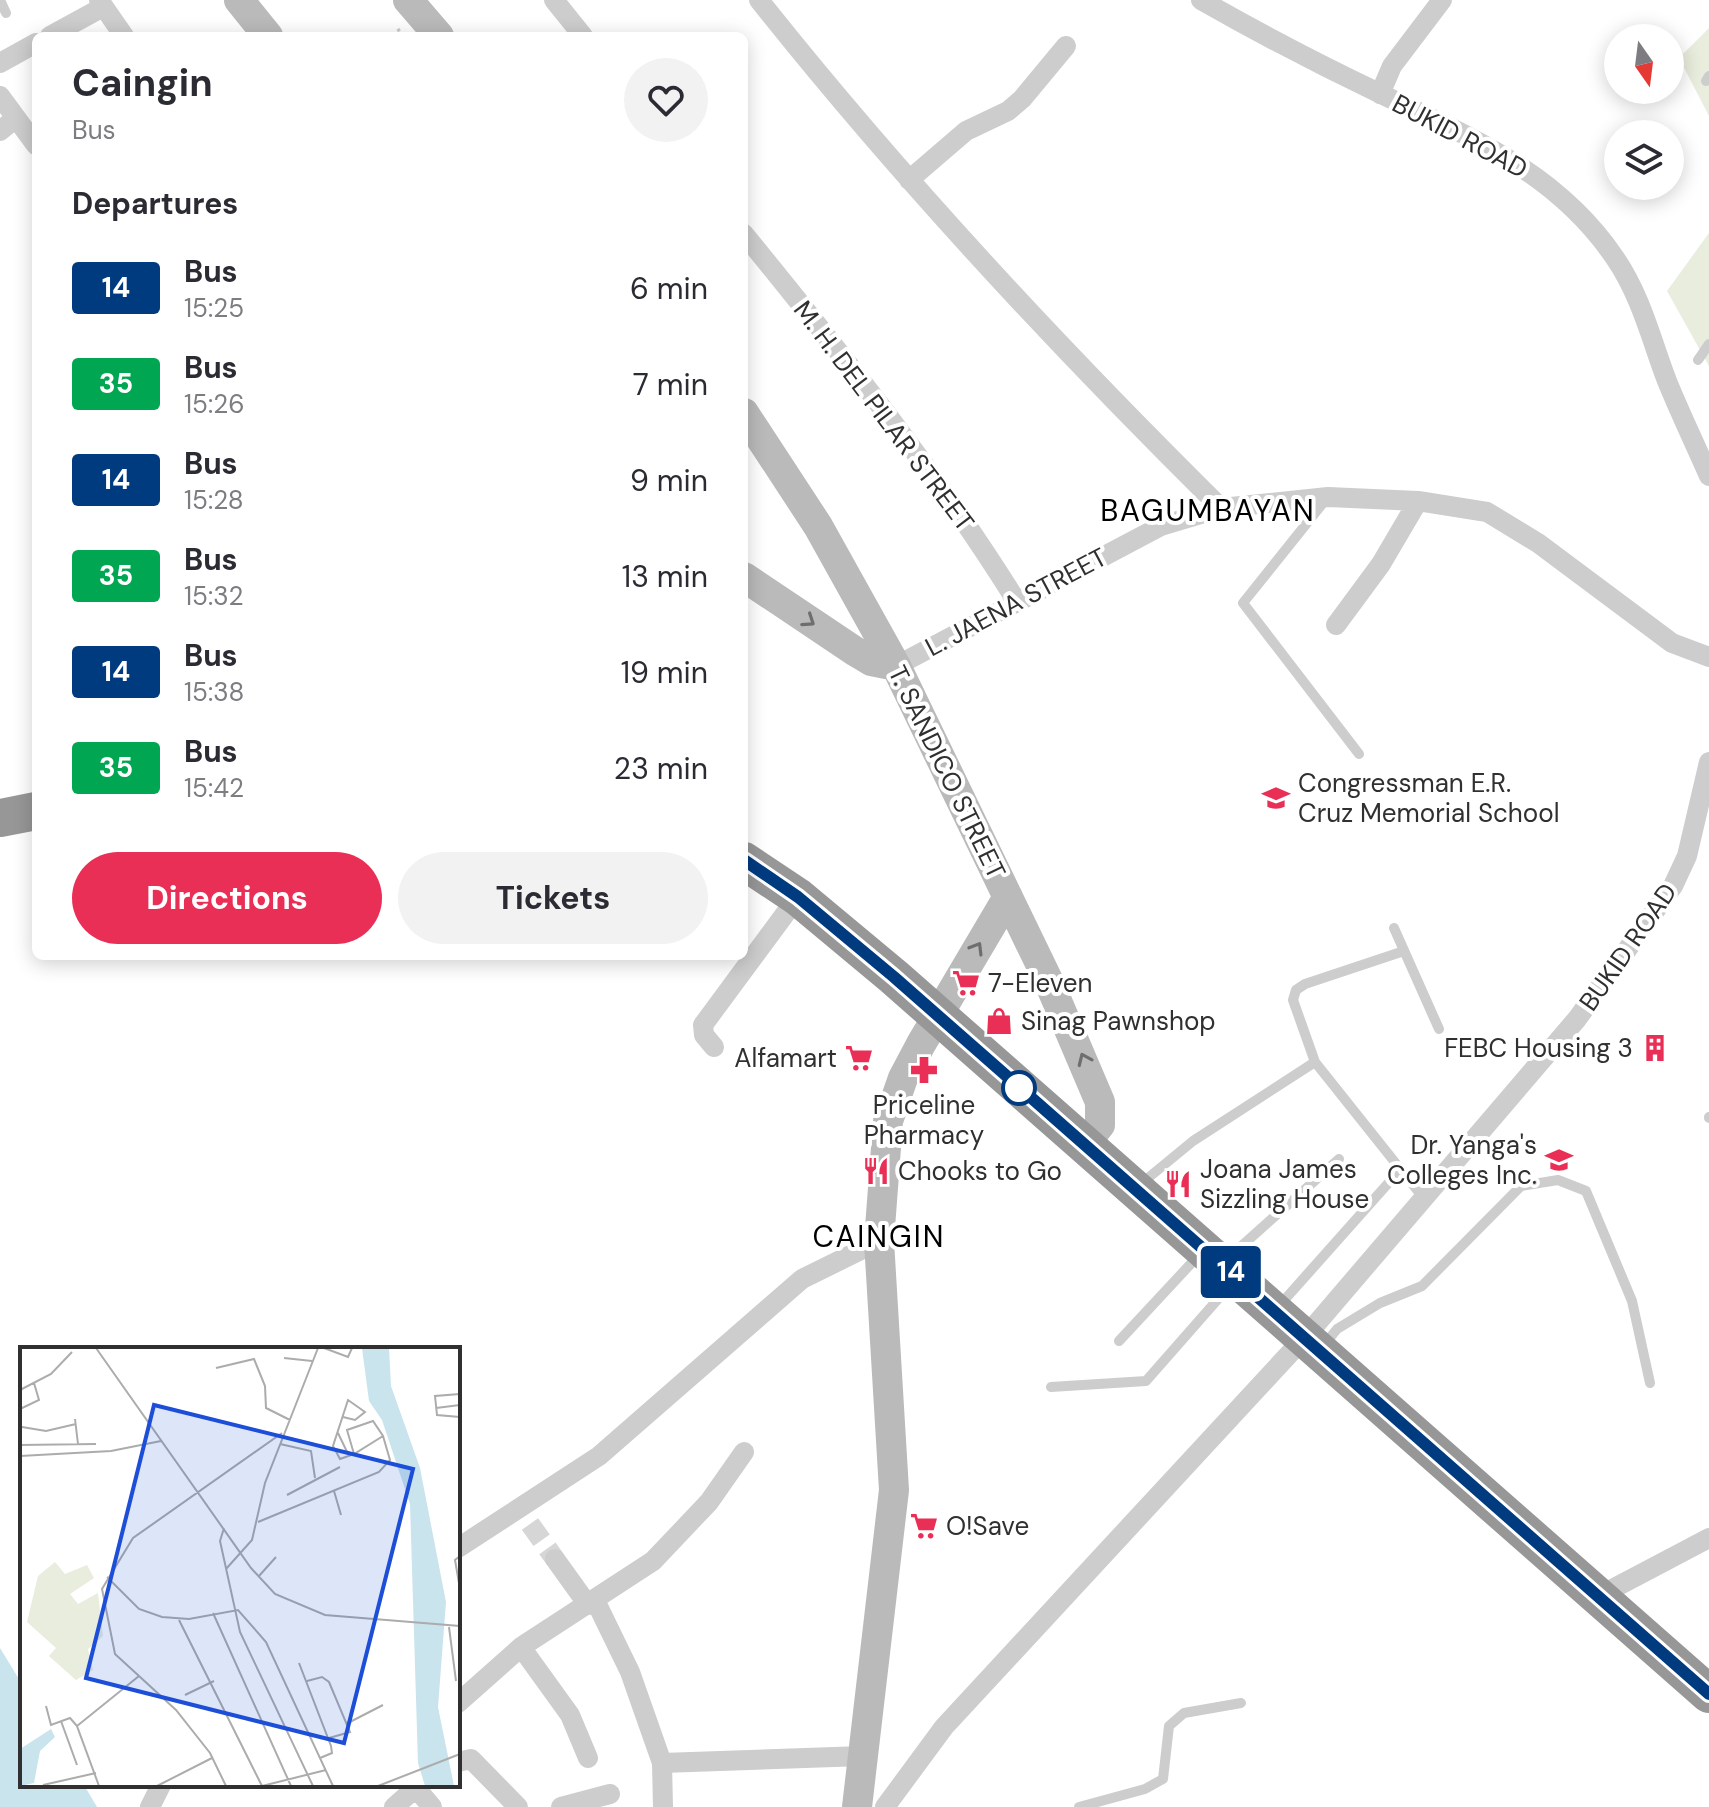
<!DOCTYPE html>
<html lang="en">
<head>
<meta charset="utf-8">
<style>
  body { margin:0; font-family:"DM Sans",sans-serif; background:#f2f2f3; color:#2b2b33; height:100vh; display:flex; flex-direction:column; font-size:30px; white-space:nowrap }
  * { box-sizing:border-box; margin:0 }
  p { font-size:26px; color:#7c7c81 }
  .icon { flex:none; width:44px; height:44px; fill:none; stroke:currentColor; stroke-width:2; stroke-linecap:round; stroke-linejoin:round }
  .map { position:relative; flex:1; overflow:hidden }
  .details { position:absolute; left:32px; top:32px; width:716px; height:928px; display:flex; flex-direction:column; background:#fff; border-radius:12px; box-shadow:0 4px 20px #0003 }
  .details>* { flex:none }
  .badge { padding:0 16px; border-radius:6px; font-size:28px; line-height:52px }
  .needle { width:52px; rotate:166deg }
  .fabs { position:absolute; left:1604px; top:24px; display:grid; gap:16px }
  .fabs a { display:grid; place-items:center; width:80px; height:80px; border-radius:50%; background:#fff; box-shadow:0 4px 20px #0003; font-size:40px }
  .map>.badge { position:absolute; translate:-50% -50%; box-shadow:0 0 0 4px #fff }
  h2 { padding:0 40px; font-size:30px; line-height:72px }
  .round { display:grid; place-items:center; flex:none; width:84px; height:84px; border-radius:42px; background:#f2f2f3 }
  .summary { display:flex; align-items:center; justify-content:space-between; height:136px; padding:0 40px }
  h1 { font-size:38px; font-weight:700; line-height:60px }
  .primary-button { display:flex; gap:16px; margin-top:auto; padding:16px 40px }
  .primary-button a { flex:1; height:92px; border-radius:48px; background:#e92f56; color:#fff; font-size:32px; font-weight:700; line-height:92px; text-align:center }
  .primary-button a+a { background:#f2f2f3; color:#2b2b33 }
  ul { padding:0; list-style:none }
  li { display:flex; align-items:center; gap:24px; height:96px; padding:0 40px }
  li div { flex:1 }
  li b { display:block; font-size:30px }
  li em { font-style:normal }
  li .badge { min-width:88px; font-weight:700; text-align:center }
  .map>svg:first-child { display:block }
  .green { fill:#e8eddd }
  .water { fill:#c9e4ed }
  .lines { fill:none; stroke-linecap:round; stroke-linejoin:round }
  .street-tunnel { stroke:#d6d6d6; stroke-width:20; stroke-dasharray:20 10; stroke-linecap:butt }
  .path { stroke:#cdcdcd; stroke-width:3; stroke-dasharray:4 4; stroke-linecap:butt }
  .lane { stroke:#cdcdcd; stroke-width:10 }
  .street { stroke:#cdcdcd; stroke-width:20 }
  .secondary { stroke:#bababa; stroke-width:30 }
  .highway { stroke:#979797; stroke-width:38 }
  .oneway { stroke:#6e6e6e }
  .line-casing { stroke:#fff; stroke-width:18 }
  .line { stroke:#003b80; stroke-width:12 }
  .stop-dot { fill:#fff; stroke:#003b80; stroke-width:4 }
  .labels { text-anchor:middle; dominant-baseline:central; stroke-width:8; stroke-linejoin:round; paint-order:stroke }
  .street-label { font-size:26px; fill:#303030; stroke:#fff }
  .poi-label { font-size:26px; fill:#303030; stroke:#fff; text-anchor:start }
  .quarter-label { font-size:30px; letter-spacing:2px; fill:#000; stroke:#fff }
  .inset-road { fill:none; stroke:#acacac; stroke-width:2 }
  .view { fill:#1d4ed8; fill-opacity:0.15; stroke:#1d4ed8; stroke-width:4 }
  .inset-edge { fill:none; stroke:#303030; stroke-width:4 }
</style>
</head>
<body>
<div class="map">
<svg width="1709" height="1807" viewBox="0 0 1709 1807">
  <rect width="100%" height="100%" fill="#fff"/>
  <path class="green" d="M1709,28V116L1679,58Z
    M1709,233V366L1667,291Z"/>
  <path class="water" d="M0,1648L22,1684V1785H84L97,1807H0Z"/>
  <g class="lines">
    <path class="street-tunnel" d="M530,1524L555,1559"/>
    <path class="path" d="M391,36L400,29"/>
    <path class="lane" d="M0,0L6,13
      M1706,81L1709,76
      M1698,360L1709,344
      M1327,498L1243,603L1359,754
      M1394,928L1439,1029
      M1404,951L1305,984L1296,990L1293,1000L1315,1062L1425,1200
      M1709,1117V1118
      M1148,1178L1193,1141L1315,1062
      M1227,1259L1339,1159
      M1279,1306L1400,1170
      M1119,1341L1199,1255
      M1325,1344L1337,1329L1380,1303L1422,1286L1521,1186L1558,1180L1586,1191L1632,1301L1650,1383
      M1051,1387L1146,1381L1233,1282
      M1079,1807L1145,1789L1163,1779L1169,1726L1184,1713L1241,1703"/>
    <path class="street" d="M99,0L124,36
      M554,0L583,36
      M759,0C902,180 1058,347 1221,508
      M1201,0C1259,33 1318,64 1379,93C1469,137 1556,171 1615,258C1641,296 1651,339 1667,381C1680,413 1695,444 1709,476
      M50,36L103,7
      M0,63L36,43
      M1380,94L1392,66L1442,0
      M0,96L36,145
      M0,131L16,118
      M909,180L966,131L1008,111L1022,99L1066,46
      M744,234C841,353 936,472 1017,602
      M1336,625L1381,564L1418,501
      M896,666L1161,526L1221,508L1328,497L1418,501L1487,512L1538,543L1672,643L1709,657
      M714,1047L704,1035L703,1025L802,891
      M458,1548L599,1456L802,1279L879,1241
      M555,1559L588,1605
      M1599,1596L1709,1538
      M595,1600L630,1672L662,1763L863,1756
      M521,1647L570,1715L588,1758
      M458,1703L521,1647L653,1561L709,1502L744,1452
      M458,1762L471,1759L518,1807
      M662,1763L663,1807
      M416,1788L432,1807
      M150,1807L161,1785
      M394,1807L419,1785
      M561,1807L610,1794
      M885,1807L944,1727L1305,1337L1577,1019L1673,886L1687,856L1709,762"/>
    <path class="secondary" d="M239,0L268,36
      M408,0L439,36
      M744,413L818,526L896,666L1048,980L1100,1102V1125L1084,1145
      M744,577L856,652L871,661L896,666
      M857,1807L894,1490L879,1241L888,1121L903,1078L921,1044L1008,897"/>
    <path class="highway" d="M0,818L36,811
      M744,861L798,897L894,977L1709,1694"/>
  </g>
  <defs><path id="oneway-chevron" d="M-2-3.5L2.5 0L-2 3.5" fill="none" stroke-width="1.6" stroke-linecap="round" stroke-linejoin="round" transform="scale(2)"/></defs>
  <g class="oneway">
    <use href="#oneway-chevron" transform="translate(809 621) rotate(34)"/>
    <use href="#oneway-chevron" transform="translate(977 948) rotate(-59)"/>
    <use href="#oneway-chevron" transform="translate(1084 1059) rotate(-114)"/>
  </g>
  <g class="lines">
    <g class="line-casing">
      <path id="line" d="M744,860L798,897L894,977L1709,1694"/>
    </g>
    <use href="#line" class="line"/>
  </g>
  <defs>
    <g id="school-bare" transform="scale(2.16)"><path d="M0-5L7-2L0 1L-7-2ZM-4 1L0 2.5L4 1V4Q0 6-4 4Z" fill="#e92f56" stroke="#fff" stroke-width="2.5" paint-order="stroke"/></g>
    <g id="supermarket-bare" transform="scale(2.16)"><path d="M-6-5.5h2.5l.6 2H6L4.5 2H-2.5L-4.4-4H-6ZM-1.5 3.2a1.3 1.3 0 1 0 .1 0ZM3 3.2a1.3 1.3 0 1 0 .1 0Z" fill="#e92f56" stroke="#fff" stroke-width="2.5" paint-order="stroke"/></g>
    <g id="shop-bare" transform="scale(2.16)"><path d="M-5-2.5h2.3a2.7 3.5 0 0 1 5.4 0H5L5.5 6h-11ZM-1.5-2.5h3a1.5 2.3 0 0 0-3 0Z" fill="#e92f56" stroke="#fff" stroke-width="2.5" paint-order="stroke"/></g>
    <g id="building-bare" transform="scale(2.16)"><path d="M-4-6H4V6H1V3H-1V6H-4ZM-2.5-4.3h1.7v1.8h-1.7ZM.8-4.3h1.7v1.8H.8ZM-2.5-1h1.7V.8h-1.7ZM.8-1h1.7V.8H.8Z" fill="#e92f56" stroke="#fff" stroke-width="2.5" paint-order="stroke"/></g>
    <g id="pharmacy-bare" transform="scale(2.16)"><path d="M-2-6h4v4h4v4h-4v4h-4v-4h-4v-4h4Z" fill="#e92f56" stroke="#fff" stroke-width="2.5" paint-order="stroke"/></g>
    <g id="university-bare" transform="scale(2.16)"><path d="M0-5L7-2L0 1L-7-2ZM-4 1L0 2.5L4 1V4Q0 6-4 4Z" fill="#e92f56" stroke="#fff" stroke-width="2.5" paint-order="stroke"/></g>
    <g id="restaurant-bare" transform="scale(2.16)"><path d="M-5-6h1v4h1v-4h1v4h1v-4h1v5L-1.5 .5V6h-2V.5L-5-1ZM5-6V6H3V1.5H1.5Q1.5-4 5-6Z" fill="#e92f56" stroke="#fff" stroke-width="2.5" paint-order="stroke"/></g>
  </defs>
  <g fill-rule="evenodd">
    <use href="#school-bare" x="1276" y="798"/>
    <use href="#supermarket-bare" x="966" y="983"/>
    <use href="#shop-bare" x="999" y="1021"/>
    <use href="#building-bare" x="1655" y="1048"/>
    <use href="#supermarket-bare" x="859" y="1058"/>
    <use href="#pharmacy-bare" x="924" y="1070"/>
    <use href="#university-bare" x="1559" y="1160"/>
    <use href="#restaurant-bare" x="876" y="1171"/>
    <use href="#restaurant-bare" x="1178" y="1184"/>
    <use href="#supermarket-bare" x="924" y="1526"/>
  </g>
  <circle class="stop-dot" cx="1019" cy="1088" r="16"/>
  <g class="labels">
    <g class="street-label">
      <text transform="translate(1460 136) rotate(28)">BUKID ROAD</text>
      <text transform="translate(884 416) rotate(53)">M. H. DEL PILAR STREET</text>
      <text transform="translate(1016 602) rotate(-28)">L. JAENA STREET</text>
      <text transform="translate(947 772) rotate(64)">T. SANDICO STREET</text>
      <text transform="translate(1628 947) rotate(-55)">BUKID ROAD</text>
    </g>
    <g class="poi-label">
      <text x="1298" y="783">Congressman E.R.<tspan x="1298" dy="30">Cruz Memorial School</tspan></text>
      <text x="988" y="983">7-Eleven</text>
      <text x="1021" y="1021">Sinag Pawnshop</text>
      <text x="1633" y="1048" text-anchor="end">FEBC Housing 3</text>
      <text x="837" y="1058" text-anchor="end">Alfamart</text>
      <text x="924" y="1105" text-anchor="middle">Priceline<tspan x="924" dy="30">Pharmacy</tspan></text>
      <text x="1537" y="1145" text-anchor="end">Dr. Yanga's<tspan x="1537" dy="30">Colleges Inc.</tspan></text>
      <text x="1200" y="1169">Joana James<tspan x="1200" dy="30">Sizzling House</tspan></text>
      <text x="898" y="1171">Chooks to Go</text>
      <text x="946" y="1526">O!Save</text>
    </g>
    <g class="quarter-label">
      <text x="1208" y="510">BAGUMBAYAN</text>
      <text x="879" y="1236">CAINGIN</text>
    </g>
  </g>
  <g transform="translate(20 1347)">
    <rect width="440" height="440" fill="#fff"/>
    <path d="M35,215L45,227L67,218L74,231L50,247L58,257L78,246L83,289L68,302L73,323L56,333L29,309L36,301L7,275L18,229Z" fill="#e8eddd"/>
    <path d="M342,1H369L371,39L400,121L426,255L418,360L434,439H405L398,416L390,157L362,73L349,54ZM31,382L35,390L20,404L14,436L0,439V402Z" fill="#c9e4ed"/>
    <path class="inset-road" d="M76,1L231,221L255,247L305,268L440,279M304,1L328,10L332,1M264,11L292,14M196,21L234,12L245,39L246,61L270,73M0,43L31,27L52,5M440,47L415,49L417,68L440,70M416,61L440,58M0,62L19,53L14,36M323,70L335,73L345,65L328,53L313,99L320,112L334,107L363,89L353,74L327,83L334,107M55,72L58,97M2,80L26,84L56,77M318,86L329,109M260,97L291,104L295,131M0,98L76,97M0,109L91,104L141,94M314,144L321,168M267,148L320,120M238,175L359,125L370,113L363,89M204,181L200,194L220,285L293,439M440,209L435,213L440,242M206,222L232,193L245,136L298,1M239,229L256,210M87,230L119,262L142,270L169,272L218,263L246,295L313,439M193,266L271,439M159,273L242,439M429,280L436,334M279,316L311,399L312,406L300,411M287,334L302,330L309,335L330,385L309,391M165,348L194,334M26,359L31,378L50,371L57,379M41,374L57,418M326,377L363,358M23,438L76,426M79,439L57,379L119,329M137,439L192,411M206,439L190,406L156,363L95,307L82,242L113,191L262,86M242,439L306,423M358,439L440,407"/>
    <path class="view" d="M134,58L393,122L324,396L66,331Z"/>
    <rect width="440" height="440" class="inset-edge"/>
  </g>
</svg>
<div class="fabs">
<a><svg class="needle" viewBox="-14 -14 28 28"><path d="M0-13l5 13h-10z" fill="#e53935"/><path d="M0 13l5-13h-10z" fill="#7c7c81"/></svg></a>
<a><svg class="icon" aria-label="layers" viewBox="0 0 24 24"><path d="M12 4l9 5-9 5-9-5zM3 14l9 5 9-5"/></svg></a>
</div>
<b class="badge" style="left:1231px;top:1272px;background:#003b80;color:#fff">14</b>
<section class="details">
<div class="summary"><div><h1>Caingin</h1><p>Bus</p></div><a class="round"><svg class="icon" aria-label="heart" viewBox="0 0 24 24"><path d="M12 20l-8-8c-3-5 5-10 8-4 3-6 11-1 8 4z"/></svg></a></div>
<h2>Departures</h2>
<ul>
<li><span class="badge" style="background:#003b80;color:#fff">14</span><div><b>Bus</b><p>15:25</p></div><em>6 min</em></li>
<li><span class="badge" style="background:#00a651;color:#fff">35</span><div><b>Bus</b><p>15:26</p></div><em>7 min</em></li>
<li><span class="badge" style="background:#003b80;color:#fff">14</span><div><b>Bus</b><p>15:28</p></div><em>9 min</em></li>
<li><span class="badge" style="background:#00a651;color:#fff">35</span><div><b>Bus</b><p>15:32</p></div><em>13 min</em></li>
<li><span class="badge" style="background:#003b80;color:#fff">14</span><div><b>Bus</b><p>15:38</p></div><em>19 min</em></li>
<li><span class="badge" style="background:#00a651;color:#fff">35</span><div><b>Bus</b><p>15:42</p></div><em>23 min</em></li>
</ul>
<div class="primary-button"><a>Directions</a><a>Tickets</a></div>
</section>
</div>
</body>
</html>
